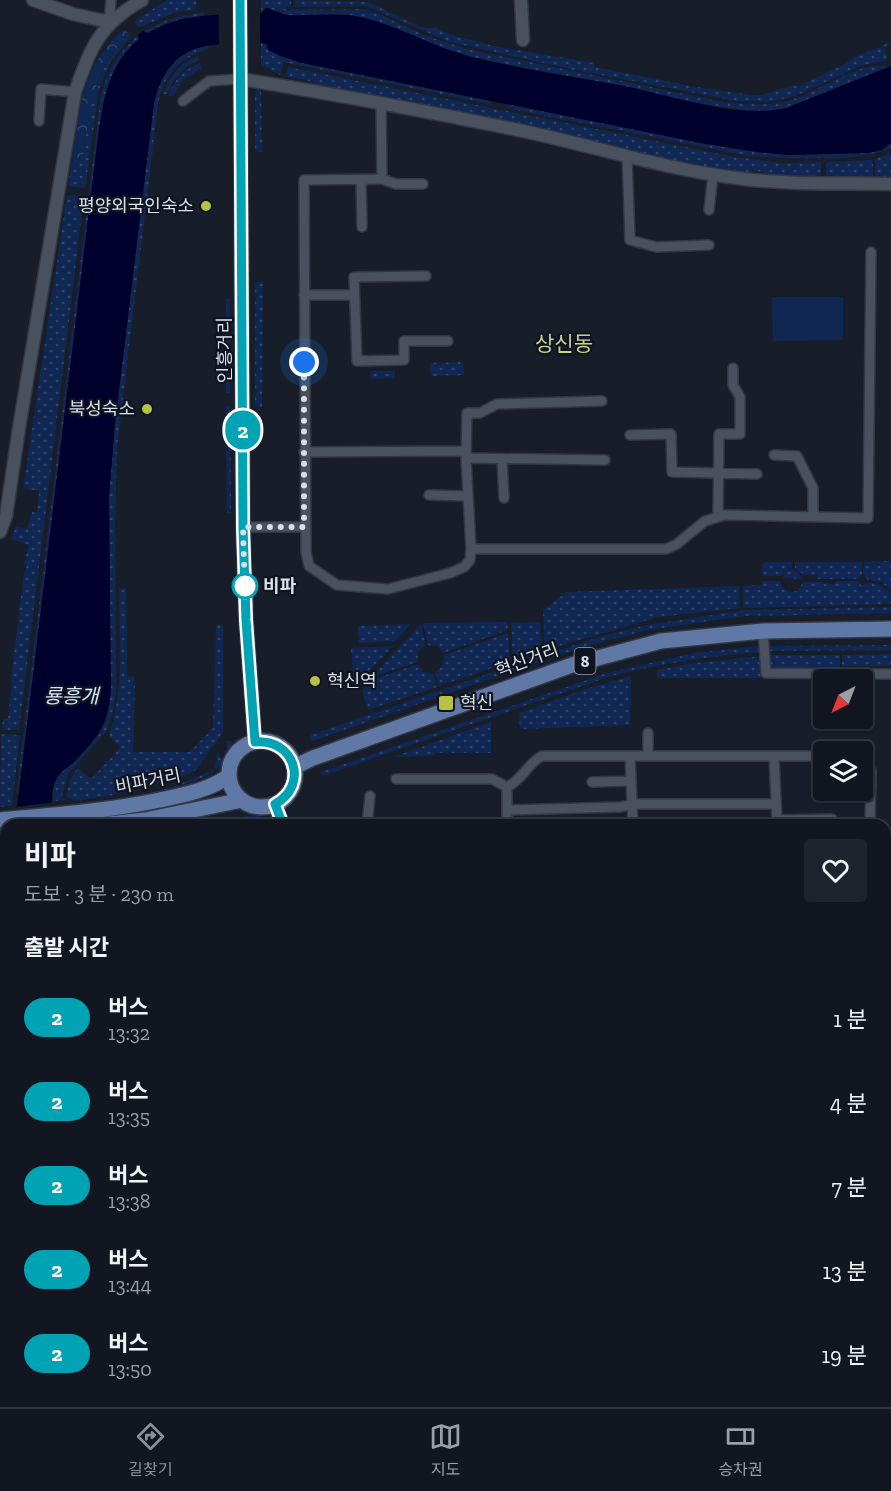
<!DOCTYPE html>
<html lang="ko">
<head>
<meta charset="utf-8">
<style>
  body { margin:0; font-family:"Zilla Slab","Noto Sans KR",serif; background:#1e232d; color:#f1f3f6; height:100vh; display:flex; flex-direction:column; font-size:22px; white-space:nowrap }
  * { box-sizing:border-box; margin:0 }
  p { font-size:20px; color:#9c9fa5 }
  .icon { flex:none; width:33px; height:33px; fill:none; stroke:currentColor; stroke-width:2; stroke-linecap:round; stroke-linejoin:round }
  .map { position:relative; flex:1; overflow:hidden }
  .sheet { position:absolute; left:0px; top:819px; width:891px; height:588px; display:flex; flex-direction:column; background:#111620; border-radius:18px 18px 0 0; box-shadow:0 2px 4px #0004,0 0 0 2px #30353e }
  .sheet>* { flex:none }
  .badge { padding:0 12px; border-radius:20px; font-size:21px; line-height:39px }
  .needle { width:39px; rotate:222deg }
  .buttons { position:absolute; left:813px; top:669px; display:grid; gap:12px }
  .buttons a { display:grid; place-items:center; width:60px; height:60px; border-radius:6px; background:#111620; box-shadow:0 2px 4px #0004,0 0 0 2px #30353e; font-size:30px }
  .you { position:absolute; width:30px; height:30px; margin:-15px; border:4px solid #fff; border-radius:50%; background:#1a73e8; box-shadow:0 0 0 9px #1a73e833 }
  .map>.badge { position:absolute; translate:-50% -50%; box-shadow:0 0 0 3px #fff }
  h2 { padding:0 24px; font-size:22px; line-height:54px }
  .round { display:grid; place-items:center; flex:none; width:63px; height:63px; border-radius:6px; background:#1e232d }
  .summary { display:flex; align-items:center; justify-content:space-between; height:102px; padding:0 24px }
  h1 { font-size:28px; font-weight:700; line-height:45px }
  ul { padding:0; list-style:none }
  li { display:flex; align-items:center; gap:18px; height:84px; padding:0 24px }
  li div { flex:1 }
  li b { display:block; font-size:22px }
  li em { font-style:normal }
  li .badge { min-width:66px; font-weight:700; text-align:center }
  .tab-bar { display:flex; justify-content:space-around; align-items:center; height:84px; border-top:2px solid #30353e; background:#111620; font-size:16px; color:#9c9fa5 }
  .tab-bar a { display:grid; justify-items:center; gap:3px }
  .tab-bar .current { color:#8c9099 }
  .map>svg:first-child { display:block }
  .grass { fill:url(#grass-dots) }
  .forest { fill:url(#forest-crowns) }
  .garden { fill:#102653 }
  .water { fill:#00002c }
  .pier { fill:#171e2a }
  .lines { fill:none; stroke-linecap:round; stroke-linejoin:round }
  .minor-casing { stroke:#333742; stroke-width:12 }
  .tertiary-casing { stroke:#333742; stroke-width:15 }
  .secondary-casing { stroke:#333742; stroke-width:16 }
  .primary-casing { stroke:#333742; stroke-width:18 }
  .minor { stroke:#49515f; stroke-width:9 }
  .tertiary { stroke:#49515f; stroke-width:12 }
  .secondary { stroke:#546483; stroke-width:14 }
  .primary { stroke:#6078a6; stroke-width:15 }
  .line-casing { stroke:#fff; stroke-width:14 }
  .line { stroke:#00a3b4; stroke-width:9 }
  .walk { stroke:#dadfe8; stroke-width:6; stroke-dasharray:0 10.8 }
  .poi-dot { fill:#b8c146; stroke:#0e1521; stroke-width:2 }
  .stop-dot { fill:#fff; stroke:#00a3b4; stroke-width:3 }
  .labels { text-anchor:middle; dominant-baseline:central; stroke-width:4.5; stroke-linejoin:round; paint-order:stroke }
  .shield { fill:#0e1521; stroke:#9da2ac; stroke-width:1.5 }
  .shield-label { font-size:16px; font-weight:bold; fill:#dadfe8 }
  .poi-label { font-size:18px; fill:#dadfe8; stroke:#0e1521; text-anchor:end }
  .street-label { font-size:18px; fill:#dadfe8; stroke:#0e1521 }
  .stop-label { font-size:18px; font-weight:bold; fill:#dadfe8; stroke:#0e1521; text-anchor:start }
  .water-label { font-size:20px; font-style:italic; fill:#d7e3f7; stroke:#0e1521 }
  .quarter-label { font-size:21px; fill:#ccd386; stroke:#0e1521 }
</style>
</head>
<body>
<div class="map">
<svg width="891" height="1407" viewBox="0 0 891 1407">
  <defs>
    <pattern id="grass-dots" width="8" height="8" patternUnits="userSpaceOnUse" patternTransform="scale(1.5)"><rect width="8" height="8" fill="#102653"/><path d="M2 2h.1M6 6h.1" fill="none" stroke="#32456c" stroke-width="1.8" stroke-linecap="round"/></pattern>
    <pattern id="forest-crowns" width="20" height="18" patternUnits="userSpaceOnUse" patternTransform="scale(1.5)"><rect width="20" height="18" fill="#102653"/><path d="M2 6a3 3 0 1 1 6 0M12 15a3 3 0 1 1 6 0" fill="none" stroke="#32456c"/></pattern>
  </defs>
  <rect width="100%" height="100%" fill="#171e2a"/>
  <path class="grass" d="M167,0H196L197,9L173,13L139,28L134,21Z
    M261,0H291V7L283,8L287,10L365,9L374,12L426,36L467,49L718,101C743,104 767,107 791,100C823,90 856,61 891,66L786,108L769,111L744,110L691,102L630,88L472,57L422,41L390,26L347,14L288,15L265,9L261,13Z
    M295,0L368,2L423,28H436L452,35L494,46L594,63V67L696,87L751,95H761L796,85L797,87L845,64L854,57L883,46L888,42L890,44L885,48L887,60L863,65L793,97L768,102L737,101L570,69L450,42L366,6L295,7Z
    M203,12L204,16L171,22L148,33L143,31L169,19Z
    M129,34L131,36L110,63L99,89L85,188L68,186L72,161L83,157C91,106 91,73 129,34Z
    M138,35L139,39C116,59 107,81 102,110L27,725L18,794H16L100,101C105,73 117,55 138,35Z
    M261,43L266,44L269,50L283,57L302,63L490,101V104L284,62L280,75L261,64Z
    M209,45L208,49C181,57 163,75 158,104L117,448L115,519L116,687L114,709L106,732L68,774L62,797L67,800L53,801C53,797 52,791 53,787C57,772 87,751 98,736C106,726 109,713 110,700L109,497L113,443L154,103C162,73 177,51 209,45Z
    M198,56L199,60C184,67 173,78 167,94H163C168,76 182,63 198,56Z
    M200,63L201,68L184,79L172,97L168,95C174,80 185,69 200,63Z
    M288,67L735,157L781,163L821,162V177L763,176V172L752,170V174L680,162L314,85V82L285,76Z
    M257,89H261L262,152H255V94Z
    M507,104L706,144L757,152L788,155L869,153L882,150L891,143V147C867,163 781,158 750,156L507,108Z
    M891,153V179H875V159Z
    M873,160V179L826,178V162Z
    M67,195L84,197L19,730H2L3,719H8L12,680L11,679L24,572L27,566L24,564L29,545L11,539L16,526L27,529L32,512H37L39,491L23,489Z
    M255,282H263L262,407H255Z
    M226,299H230V393H226Z
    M463,362L464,375L431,376L430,363Z
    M371,371H395V378L371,379Z
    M226,406H230L231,513H227Z
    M891,561V590L881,582L868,580L863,574L864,562Z
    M766,562H792V568L785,570L781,576H762V565Z
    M795,562H862V574L857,579H817V575H804L795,568Z
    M788,569L798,571L802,579L783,578L784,573Z
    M763,581H780L783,588L790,592L798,591L803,582H823V584H835L836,581H857L862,586L868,582L880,585L891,593V604L743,608V586L762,585Z
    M739,586L740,608L658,617L545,650L543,610L567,592Z
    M119,588H126L127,676L135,677L133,752H190L213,728L216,625H223V732L197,769L188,775L114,795L76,801L66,796L71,777L78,768L91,779L115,754L120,747L109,735C125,688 119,637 119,588Z
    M891,607V613L744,616L648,630L608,640L542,661L312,741L310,735L540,656L606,635L647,625L744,610Z
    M507,622L508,630L443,653L437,646L428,645L423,623Z
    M540,622L542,651L513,661L511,623Z
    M411,624L395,641L359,643L358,626Z
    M421,624L426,645L419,650L417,662L370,678Z
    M508,633L510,662L439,686L435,672L442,667L444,655Z
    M891,645V650L766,651L771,646Z
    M393,646L357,683H354L351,648Z
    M760,646L761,652C709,656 658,664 608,677L322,776L320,772L607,673L694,653Z
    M891,654V666H842V655Z
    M767,655H840V667H772L769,666Z
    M762,656L764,678H657V670L695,663Z
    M418,664L424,672L433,673L437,687L368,710L362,691L369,681Z
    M631,676L630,725L520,729L519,713L586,689Z
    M491,722V753H436L431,756L393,757Z
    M1,734L20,735L12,806L0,807Z
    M226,741H232L229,756L216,770L215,766L218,751L221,759L228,756Z
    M213,770L214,772L208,775C178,789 149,796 117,801L173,787Z
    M255,815L266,820L270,825L263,821L253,825L250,817L242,820L244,825L228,824L227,819Z
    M6,1009V1035L0,1057V1031Z
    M6,1053V1076L0,1097V1074Z"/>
  <path class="forest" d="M124,29L129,34C91,73 91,106 83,157L72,161C79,109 82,65 124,29Z"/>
  <path class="garden" d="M772,297H843V340L773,341Z"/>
  <path class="water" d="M266,8C274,9 280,14 288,15C314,16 339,12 365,18C402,27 435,48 472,57C523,70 578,77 629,87C678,97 737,119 786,108L891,66V143L882,150L869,153L788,155L757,152L706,144L302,63L283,57L268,50L266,44L261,43C207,44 170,40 154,103L115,423L109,497L111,687C109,723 98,738 73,763C69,767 62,770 59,775C49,787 52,810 52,825H15L97,144C103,104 106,67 139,39L138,35L143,31L148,33C181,12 224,15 261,13Z
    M6,882V1009L0,1031V905Z"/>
  <path class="pier" d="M260,10V46L219,47V13Z
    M56,802L55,825H12L14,807Z"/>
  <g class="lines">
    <g class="minor-casing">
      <path id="minor" d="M109,22L111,0
        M183,101L209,81L241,79
        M381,104L382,179L304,180L306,552L309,566L337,585L388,589L450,573L464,567L470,560L471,549H666L677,544L705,521L725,515L868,518L871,252
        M39,121L41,89L75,92
        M627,156L630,240L656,247L709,245
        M382,179L396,184H423
        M361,180L362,227
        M709,210L713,175
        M426,276L354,277L357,361L404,360V341H448
        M304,295H354
        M630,435L671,434L672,472L757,474
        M304,452L466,451
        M774,455L797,456L813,488V517
        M466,458L605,460
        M502,460L504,498
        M429,495L468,496
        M718,517L719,434H740V397L733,385V368
        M243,527H304
        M471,549L466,458L467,413H480L497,404L602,401
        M763,631L766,673L891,674
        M648,733V756
        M630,756L633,825
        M774,757L777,820L832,819
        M862,760L871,771L870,825
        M396,779H492L507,787
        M592,782L631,781
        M507,810L620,807L632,804H776
        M367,825L370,796
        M507,825V787C523,779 527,764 542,756H824
        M885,1182H887
        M0,1218L6,1199
        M885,1267H891
        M0,1274L6,1275
        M885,1318H891
        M885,1369H891
        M128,1401L133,1407
        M221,1401L226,1407
        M482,1401L484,1407
        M581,1401L583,1407
        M707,1401L710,1407
        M794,1401V1407"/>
    </g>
    <g class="tertiary-casing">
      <path id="tertiary" d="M33,0L73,14L109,22
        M521,0L523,40
        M241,79C333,94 426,111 518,130C591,145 663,169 736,178C787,185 840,183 891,184
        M0,532L6,516L19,428L75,92C91,47 99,25 142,0
        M0,1138L6,1117"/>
    </g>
    <g class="secondary-casing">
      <path id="secondary" d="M240,0L243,527L246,620L255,742
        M275,804L283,825
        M534,1401L536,1407"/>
    </g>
    <g class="primary-casing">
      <path id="primary" d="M229 774a33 33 0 1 1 66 0a33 33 0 1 1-66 0Z
        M294,767L313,758L572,665L661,641L763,631L891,629
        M0,820C54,815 107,811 160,800C184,795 209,790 229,776
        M101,825L145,820L242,800
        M0,836H6"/>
    </g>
    <use href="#minor" class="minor"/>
    <use href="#tertiary" class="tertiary"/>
    <use href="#secondary" class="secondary"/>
    <use href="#primary" class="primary"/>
  </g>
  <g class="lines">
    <g class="line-casing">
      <path id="line" d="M240,0L243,527L246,620L255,742C294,738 310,785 275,804L283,825"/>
    </g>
    <use href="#line" class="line"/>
    <path class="walk" d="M245,586V597L243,527H304V362"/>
  </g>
  <g class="poi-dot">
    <circle cx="206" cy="206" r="6"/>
    <circle cx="147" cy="409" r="6"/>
    <circle cx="315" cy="681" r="6"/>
    <rect x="438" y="695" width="16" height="16" rx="3"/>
  </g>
  <circle class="stop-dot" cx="245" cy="586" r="12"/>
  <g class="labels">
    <rect class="shield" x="574.5" y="648" width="21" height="26" rx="4.5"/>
    <g class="shield-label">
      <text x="585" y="661">8</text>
    </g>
    <g class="poi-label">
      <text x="194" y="206">평양외국인숙소</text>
      <text x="135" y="409">북성숙소</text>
      <text x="327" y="681" text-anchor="start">혁신역</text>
      <text x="460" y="703" text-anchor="start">혁신</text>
    </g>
    <g class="street-label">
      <text transform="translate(225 350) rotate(-90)">인흥거리</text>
      <text transform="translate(527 660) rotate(-20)">혁신거리</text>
      <text transform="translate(148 781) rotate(-11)">비파거리</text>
    </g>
    <g class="stop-label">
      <text x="263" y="586">비파</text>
    </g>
    <g class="water-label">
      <text x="71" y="696">룡흥개</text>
    </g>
    <g class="quarter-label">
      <text x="564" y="343">상신동</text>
    </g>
  </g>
</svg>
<div class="buttons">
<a><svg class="needle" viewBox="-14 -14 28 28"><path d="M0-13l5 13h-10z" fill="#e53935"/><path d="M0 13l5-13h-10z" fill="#9c9fa5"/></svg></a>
<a><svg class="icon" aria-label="layers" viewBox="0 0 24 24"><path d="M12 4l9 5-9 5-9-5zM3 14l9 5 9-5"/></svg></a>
</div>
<div class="you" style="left:304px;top:362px"></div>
<b class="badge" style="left:243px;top:430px;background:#00a3b4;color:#fff">2</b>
<section class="sheet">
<div class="summary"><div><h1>비파</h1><p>도보 · 3 분 · 230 m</p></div><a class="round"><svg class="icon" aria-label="heart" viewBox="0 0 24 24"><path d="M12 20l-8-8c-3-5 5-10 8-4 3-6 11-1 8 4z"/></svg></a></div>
<h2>출발 시간</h2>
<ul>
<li><span class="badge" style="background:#00a3b4;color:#fff">2</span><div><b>버스</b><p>13:32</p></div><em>1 분</em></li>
<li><span class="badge" style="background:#00a3b4;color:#fff">2</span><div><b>버스</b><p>13:35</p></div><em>4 분</em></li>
<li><span class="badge" style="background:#00a3b4;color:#fff">2</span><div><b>버스</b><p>13:38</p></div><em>7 분</em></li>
<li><span class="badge" style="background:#00a3b4;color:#fff">2</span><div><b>버스</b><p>13:44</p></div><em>13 분</em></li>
<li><span class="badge" style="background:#00a3b4;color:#fff">2</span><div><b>버스</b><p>13:50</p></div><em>19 분</em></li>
</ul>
</section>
</div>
<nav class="tab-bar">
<a class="current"><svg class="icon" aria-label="directions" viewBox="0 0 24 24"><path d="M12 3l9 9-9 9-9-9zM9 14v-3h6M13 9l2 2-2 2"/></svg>길찾기</a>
<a><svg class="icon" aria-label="map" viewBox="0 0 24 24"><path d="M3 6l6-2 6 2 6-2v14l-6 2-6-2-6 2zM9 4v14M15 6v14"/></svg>지도</a>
<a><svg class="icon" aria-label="tickets" viewBox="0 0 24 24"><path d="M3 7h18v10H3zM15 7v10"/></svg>승차권</a>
</nav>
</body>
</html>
